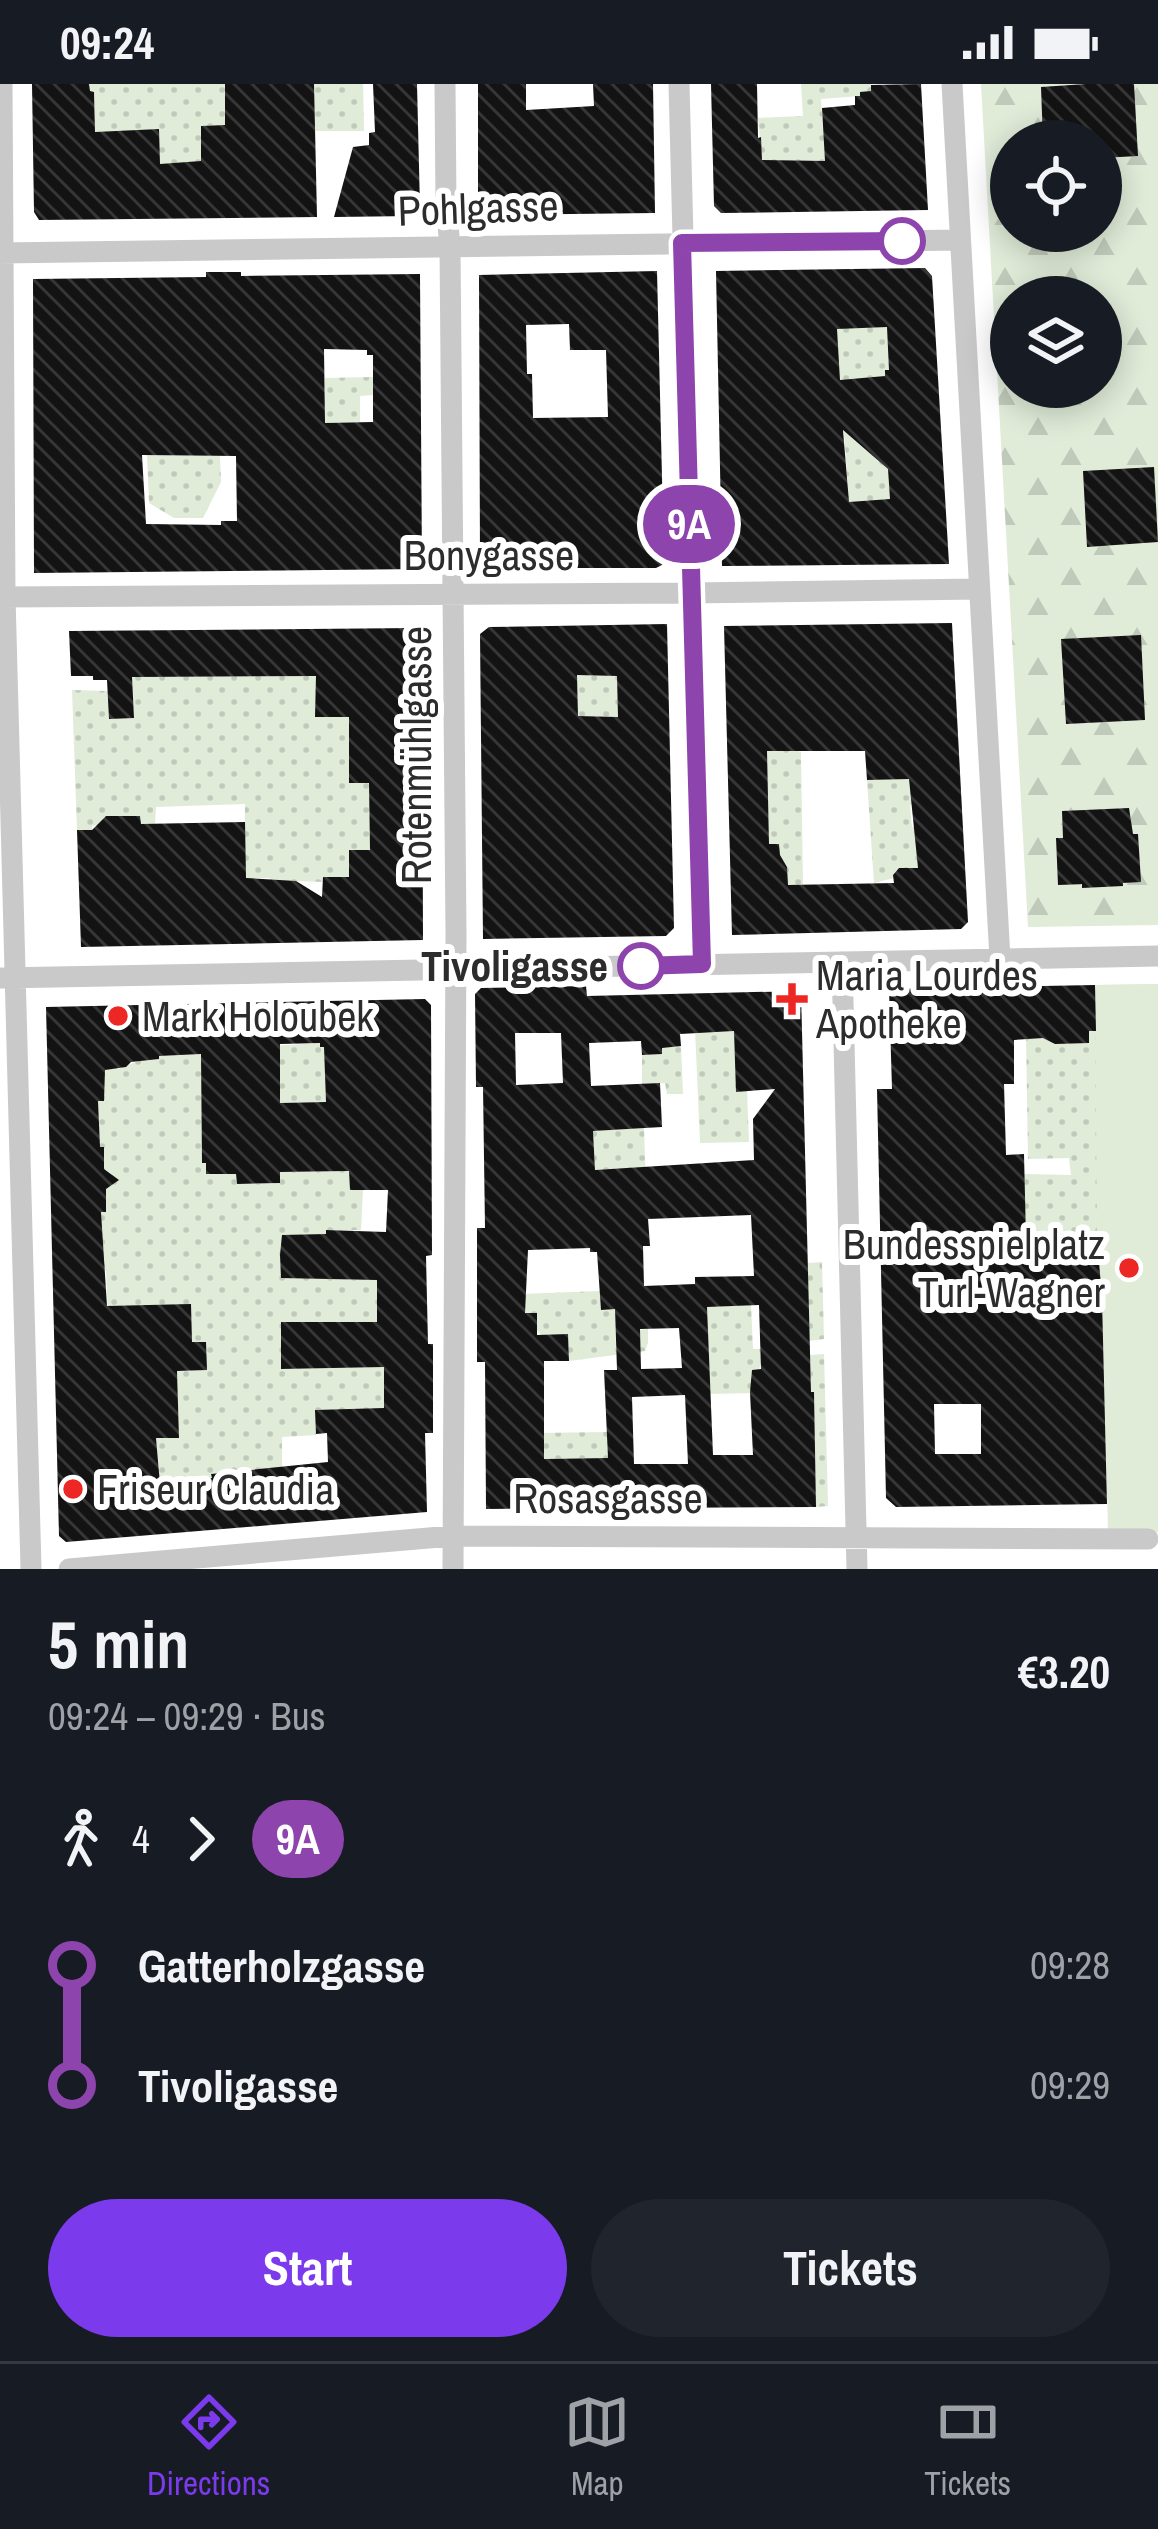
<!DOCTYPE html>
<html lang="en">
<head>
<meta charset="utf-8">
<style>
  body { margin:0; font-family:"Archivo Narrow",sans-serif; background:#20242c; color:#f1f3f6; height:100vh; display:flex; flex-direction:column; font-size:45px; white-space:nowrap }
  * { box-sizing:border-box; margin:0 }
  p { font-size:39px; color:#9ea1a6 }
  .icon { flex:none; width:66px; height:66px; fill:none; stroke:currentColor; stroke-width:2; stroke-linecap:round; stroke-linejoin:round }
  .map { position:relative; height:1485px; overflow:hidden }
  .side { display:flex; flex-direction:column; background:#171b24; flex:1 }
  .side>* { flex:none }
  .badge { padding:0 24px; border-radius:39px; font-size:42px; line-height:78px }
  .fabs { position:absolute; left:990px; top:36px; display:grid; gap:24px }
  .fabs a { display:grid; place-items:center; width:132px; height:132px; border-radius:50%; background:#171b24; box-shadow:0 6px 30px #0003; font-size:60px }
  .map>.badge { position:absolute; translate:-50% -50%; box-shadow:0 0 0 6px #fff }
  .legs { display:flex; align-items:center; gap:18px; height:132px; padding:0 48px; font-size:39px }
  .legs p { margin-inline-start:auto }
  .overview { display:flex; align-items:center; justify-content:space-between; height:204px; padding:0 48px }
  h1 { font-size:66px; font-weight:700; line-height:90px }
  .action { display:flex; gap:24px; margin-top:auto; padding:24px 48px }
  .action a { flex:1; height:138px; border-radius:72px; background:#7c3aed; color:#fff; font-size:48px; font-weight:700; line-height:138px; text-align:center }
  .action a+a { background:#20242c; color:#f1f3f6 }
  ul { padding:0 48px; list-style:none }
  li { display:flex; align-items:center; gap:42px; height:120px; font-size:45px }
  li i { display:grid; place-items:center; width:18px; height:100%; margin:0 15px; background:currentColor }
  li i::after { content:''; width:30px; height:30px; margin:-15px; border:9px solid; border-radius:50%; background:#171b24 }
  li p { margin-inline-start:auto }
  li:first-child i { background:linear-gradient(#0000 50%,currentColor 0) }
  li:last-child i { background:linear-gradient(currentColor 50%,#0000 0) }
  .status { display:flex; justify-content:space-between; align-items:center; height:84px; padding:0 60px; background:#171b24; direction:ltr }
  .status svg { height:33px; fill:currentColor }
  .tab-bar { display:flex; justify-content:space-around; align-items:center; height:168px; border-top:3px solid #363941; background:#171b24; font-size:33px; color:#9ea1a6 }
  .tab-bar a { display:grid; justify-items:center; gap:6px }
  .tab-bar .selected { color:#7c3aed }
  .map>svg:first-child { display:block }
  .grass { fill:url(#grass-dots) }
  .forest { fill:url(#forest-firs); fill-rule:evenodd }
  .green { fill:#e0ebd8 }
  .building { fill:url(#building-back-hatch); fill-rule:evenodd }
  .lines { fill:none; stroke-linecap:round; stroke-linejoin:round }
  .minor { stroke:#c9c9c9; stroke-width:21 }
  .line-1-casing { stroke:#fff; stroke-width:27 }
  .line-1 { stroke:#8e44ad; stroke-width:18 }
  .stop-1-dot { fill:#fff; stroke:#8e44ad; stroke-width:6 }
  .poi-dot { fill:#ed2824; stroke:#fff; stroke-width:4.5 }
  .labels { text-anchor:middle; dominant-baseline:central; stroke-width:12; stroke-linejoin:round; paint-order:stroke }
  .street-label { font-size:42px; fill:#2c2c2c; stroke:#fff }
  .stop-label { font-size:42px; font-weight:bold; fill:#2c2c2c; stroke:#fff; text-anchor:end }
  .poi-label { font-size:42px; fill:#2c2c2c; stroke:#fff; text-anchor:start }
</style>
</head>
<body>
<div class="status"><b>09:24</b><svg viewBox="0 0 49 12"><path d="M0 12V9h3v3zM5 12V6h3v6zM10 12V3h3v9zM15 12V0h3v12zM26 1h20v11H26zM47 4h2v5h-2z"/></svg></div>
<div class="map">
<svg width="1158" height="1485" viewBox="0 0 1158 1485">
  <defs>
    <pattern id="grass-dots" width="8" height="8" patternUnits="userSpaceOnUse" patternTransform="scale(3)"><rect width="8" height="8" fill="#e0ebd8"/><path d="M2 2h.1M6 6h.1" fill="none" stroke="#c0caba" stroke-width="1.8" stroke-linecap="round"/></pattern>
    <pattern id="forest-firs" width="22" height="20" patternUnits="userSpaceOnUse" patternTransform="scale(3)"><rect width="22" height="20" fill="#e0ebd8"/><path d="M5 1l3.5 6h-7zM16 11l3.5 6h-7z" fill="#c0caba"/></pattern>
    <pattern id="building-back-hatch" width="6" height="6" patternUnits="userSpaceOnUse" patternTransform="scale(3)"><rect width="6" height="6" fill="#131313"/><path d="M-1 5l2 2M0 0l6 6M5-1l2 2" fill="none" stroke="#363636"/></pattern>
  </defs>
  <rect width="100%" height="100%" fill="#fff"/>
  <path class="grass" d="M89,0H225V41L201,42V77L132,89L78,38L95,36L94,8L90,7Z
    M314,0H363L364,47H314Z
    M801,0H871V7L860,12L821,15L823,45L839,82L763,84L758,34L803,32Z
    M889,234V286L885,287V292L871,294L874,366L878,377H887L900,435L832,437L848,403L836,237L860,239L864,244L872,243Z
    M373,293V311L360,312V338L325,339V294Z
    M147,371L220,372L221,398L203,434H174L149,419Z
    M577,587L587,591L621,592C618,608 617,618 622,633L578,632Z
    M302,590L321,592L349,633L374,699L376,798L323,793V798L296,797L271,800L270,794H257L244,800L245,720L156,723L155,740H141L140,732H106L97,741L92,742V746H77L72,606L108,607L110,635L134,633L131,592Z
    M797,618L798,667L801,668L803,801L784,804L787,783L780,771L779,760H769L766,653Z
    M912,694L914,720L910,721L912,743H915L919,798L900,784L893,790L894,794L874,799L867,696Z
    M1158,900L1102,1214L1097,1153L1026,1154L1024,1090L1071,1091L1069,1074L1028,1075L1026,949L1095,947V901Z
    M695,945L707,948L758,946L747,1007L749,1058L700,1059Z
    M320,959L321,963H334L325,978L326,1018L280,1019L202,993V1078L206,1079V1090H236L237,1100L279,1099L280,1088L349,1087L363,1106L361,1146H327L326,1150L282,1152L281,1193L364,1196L377,1191V1238L282,1285L383,1283V1261L389,1326H316V1351L282,1353V1385L224,1386L223,1389L212,1390V1394L138,1402L159,1384L156,1354L179,1353L177,1287L206,1286V1258L121,1260L109,1250L106,1187H101V1128L106,1127L100,1105L112,1100V1090L106,1086H99V1071H104V1064L99,1063L98,1017H104L103,973L118,985L151,972V976L158,975L159,972L200,970L201,966Z
    M661,960L681,962L683,1010H667L665,999L642,1000V971L662,970Z
    M644,1044L647,1135L612,1085L595,1086L593,1047Z
    M822,1178L824,1255L809,1257L807,1179Z
    M600,1207L601,1225H615L616,1266H640V1246L648,1245V1259L645,1267L569,1277L568,1250L541,1251L537,1246V1229H521V1210Z
    M751,1221L753,1265H765L752,1309L710,1310L707,1223Z
    M824,1270L828,1422L816,1423L814,1309L811,1308L810,1271Z
    M607,1348L608,1374L538,1375L537,1349Z"/>
  <path class="forest" d="M981,0H1158V841L1028,843ZM1011,57H1101V147H1011ZM1011,213H1101V303H1011Z"/>
  <path class="green" d="M1158,900V1448H1108L1102,1214L1097,1153L1095,901Z"/>
  <path class="building" d="M32,0H89L90,7L94,8L95,48L159,45L160,80L201,77V42L225,41V0H314L317,133L39,136L34,128Z
    M373,0H417L420,124L414,132L334,133L353,63L369,61V49L375,48Z
    M478,0H526V26L594,22L593,0H653L655,129L478,131Z
    M711,0H757L758,54L761,53L762,76L825,77L822,24L855,21V12H860V8L871,7V1L921,0L928,126L721,129L714,122Z
    M1086,0H1134L1138,72L1101,74V57H1043L1041,3Z
    M925,184L932,192L949,480L722,482L716,187ZM887,243L889,286H885V292L840,296L837,245ZM843,346L888,385L890,415L849,418Z
    M657,187L664,476L662,481L656,484H488L480,478L479,191ZM569,240L570,266H606L608,333L533,334L532,290H527L526,241Z
    M206,188H241V192L420,190L422,485L34,489L33,195L206,193ZM324,265L367,266V271H373V338L325,339ZM142,371L236,372L237,437H221V441L146,440Z
    M1154,383L1158,458L1087,463L1083,387Z
    M952,539L968,838L961,845L732,851L724,542ZM767,667H865L867,696L909,695L918,784H899L893,791L894,799L788,801L787,783L780,771L779,760H769Z
    M667,540L674,844L666,852L483,855L480,550L489,543ZM577,591L617,592L618,633L578,632Z
    M415,544L422,551L423,856L81,863L77,746H92L106,732H140L141,740L245,738L246,794L296,797L322,813L323,793H349V766H370L369,699H349V633H315L316,592L132,593L134,634L109,635L107,596H93V592H71L69,547Z
    M1141,551L1145,636L1066,640L1061,555Z
    M1129,724L1133,750H1138L1141,798L1123,799V802L1082,804V800L1058,801L1056,754H1063L1062,727Z
    M1095,901L1096,947H1089V959L1055,960L1043,954L1014,956V1000H1004L1006,1071L1024,1070L1026,1154L1097,1153L1102,1214L1107,1420L896,1423L886,1414L877,1005H892L889,905ZM934,1320H981V1370H935Z
    M586,902L587,912L801,907L811,1308H814L816,1423L486,1425L485,1278H477V1144H485L483,1003H476L475,910L481,904ZM734,947L736,1008L775,1005L753,1035L754,1076L595,1086L593,1047L662,1043L660,999L591,1002L589,959L641,957L642,971L662,970V964L681,962L680,950ZM515,949H561L563,999L516,1001ZM751,1131L754,1192L695,1193V1200L644,1202L643,1162H650L648,1135ZM590,1164V1168H597L601,1226L615,1225L617,1286H604L608,1374L544,1375V1277H569L568,1250L537,1251V1229H525L528,1166ZM759,1221L761,1285L752,1286L750,1308L753,1371H713L707,1223ZM679,1244L682,1284L641,1285L640,1245ZM685,1311L688,1380H634L632,1313Z
    M425,915L431,921L432,1171L426,1172L428,1260H433V1349H425L427,1428L66,1458L59,1452L46,923ZM320,959V963H324L326,1018L280,1019V960ZM201,970L202,1079H206V1090H236L237,1100L280,1099V1088L349,1087L350,1106H388L386,1148L326,1146V1150L282,1151L280,1171L281,1194L377,1196V1238H281V1285L384,1283V1324L315,1326L316,1350L327,1349L328,1378L211,1390L212,1394L160,1400L156,1354H179L177,1287L207,1286L206,1258H192L191,1220L107,1222L101,1128H106V1105L119,1096L104,1085V1063H100L98,1017H104L105,986L126,983L131,978L159,975V972Z"/>
  <g class="lines">
    <path class="minor" d="M2,0L5,512L31,1485
      M445,0L446,120L450,163L456,850L453,1485
      M679,0L702,880
      M952,0L1000,875
      M0,169L959,156
      M0,513L691,509L979,505
      M842,878L857,1485
      M0,894L1158,872
      M69,1485L452,1452L1148,1455"/>
  </g>
  <g class="lines">
    <g class="line-1-casing">
      <path id="line-1" d="M641,882L702,880L682,159L902,157"/>
    </g>
    <use href="#line-1" class="line-1"/>
  </g>
  <g class="stop-1-dot">
    <circle cx="902" cy="157" r="21"/>
    <circle cx="641" cy="882" r="21"/>
  </g>
  <g class="poi-dot">
    <path d="M786 897h12v12h12v12h-12v12h-12v-12h-12v-12h12z"/>
    <circle cx="118" cy="932" r="12"/>
    <circle cx="1129" cy="1184" r="12"/>
    <circle cx="73" cy="1405" r="12"/>
  </g>
  <g class="labels">
    <g class="street-label">
      <text transform="translate(478 124) rotate(-2)">Pohlgasse</text>
      <text x="489" y="471">Bonygasse</text>
      <text transform="translate(416 671) rotate(-90)">Rotenmühlgasse</text>
      <text x="608" y="1414">Rosasgasse</text>
    </g>
    <g class="stop-label">
      <text x="608" y="882">Tivoligasse</text>
    </g>
    <g class="poi-label">
      <text x="816" y="891">Maria Lourdes<tspan x="816" dy="48">Apotheke</tspan></text>
      <text x="142" y="932">Mark Holoubek</text>
      <text x="1105" y="1160" text-anchor="end">Bundesspielplatz<tspan x="1105" dy="48">Turl-Wagner</tspan></text>
      <text x="97" y="1405">Friseur Claudia</text>
    </g>
  </g>
</svg>
<div class="fabs">
<a><svg class="icon" aria-label="locate" viewBox="0 0 24 24"><circle cx="12" cy="12" r="6"/><path d="M12 2v4M12 18v4M2 12h4M18 12h4"/></svg></a>
<a><svg class="icon" aria-label="layers" viewBox="0 0 24 24"><path d="M12 4l9 5-9 5-9-5zM3 14l9 5 9-5"/></svg></a>
</div>
<b class="badge" style="left:689px;top:440px;background:#8e44ad;color:#fff">9A</b>
</div>
<section class="side">
<div class="overview"><div><h1>5 min</h1><p>09:24 – 09:29 · Bus</p></div><b>€3.20</b></div>
<div class="legs"><svg class="icon" aria-label="walk" viewBox="0 0 24 24"><circle cx="13" cy="4" r="2"/><path d="M13 8l-2 6 4 7M11 14l-3 7M7 12l3-4h3l4 4"/></svg>4<svg class="icon" aria-label="forward" viewBox="0 0 24 24"><path d="M9 5l7 7-7 7"/></svg><b class="badge" style="background:#8e44ad;color:#fff">9A</b></div>
<ul>
<li><i style="color:#8e44ad"></i><b>Gatterholzgasse</b><p>09:28</p></li>
<li><i style="color:#8e44ad"></i><b>Tivoligasse</b><p>09:29</p></li>
</ul>
<div class="action"><a>Start</a><a>Tickets</a></div>
</section>
<nav class="tab-bar">
<a class="selected"><svg class="icon" aria-label="directions" viewBox="0 0 24 24"><path d="M12 3l9 9-9 9-9-9zM9 14v-3h6M13 9l2 2-2 2"/></svg>Directions</a>
<a><svg class="icon" aria-label="map" viewBox="0 0 24 24"><path d="M3 6l6-2 6 2 6-2v14l-6 2-6-2-6 2zM9 4v14M15 6v14"/></svg>Map</a>
<a><svg class="icon" aria-label="tickets" viewBox="0 0 24 24"><path d="M3 7h18v10H3zM15 7v10"/></svg>Tickets</a>
</nav>
</body>
</html>
